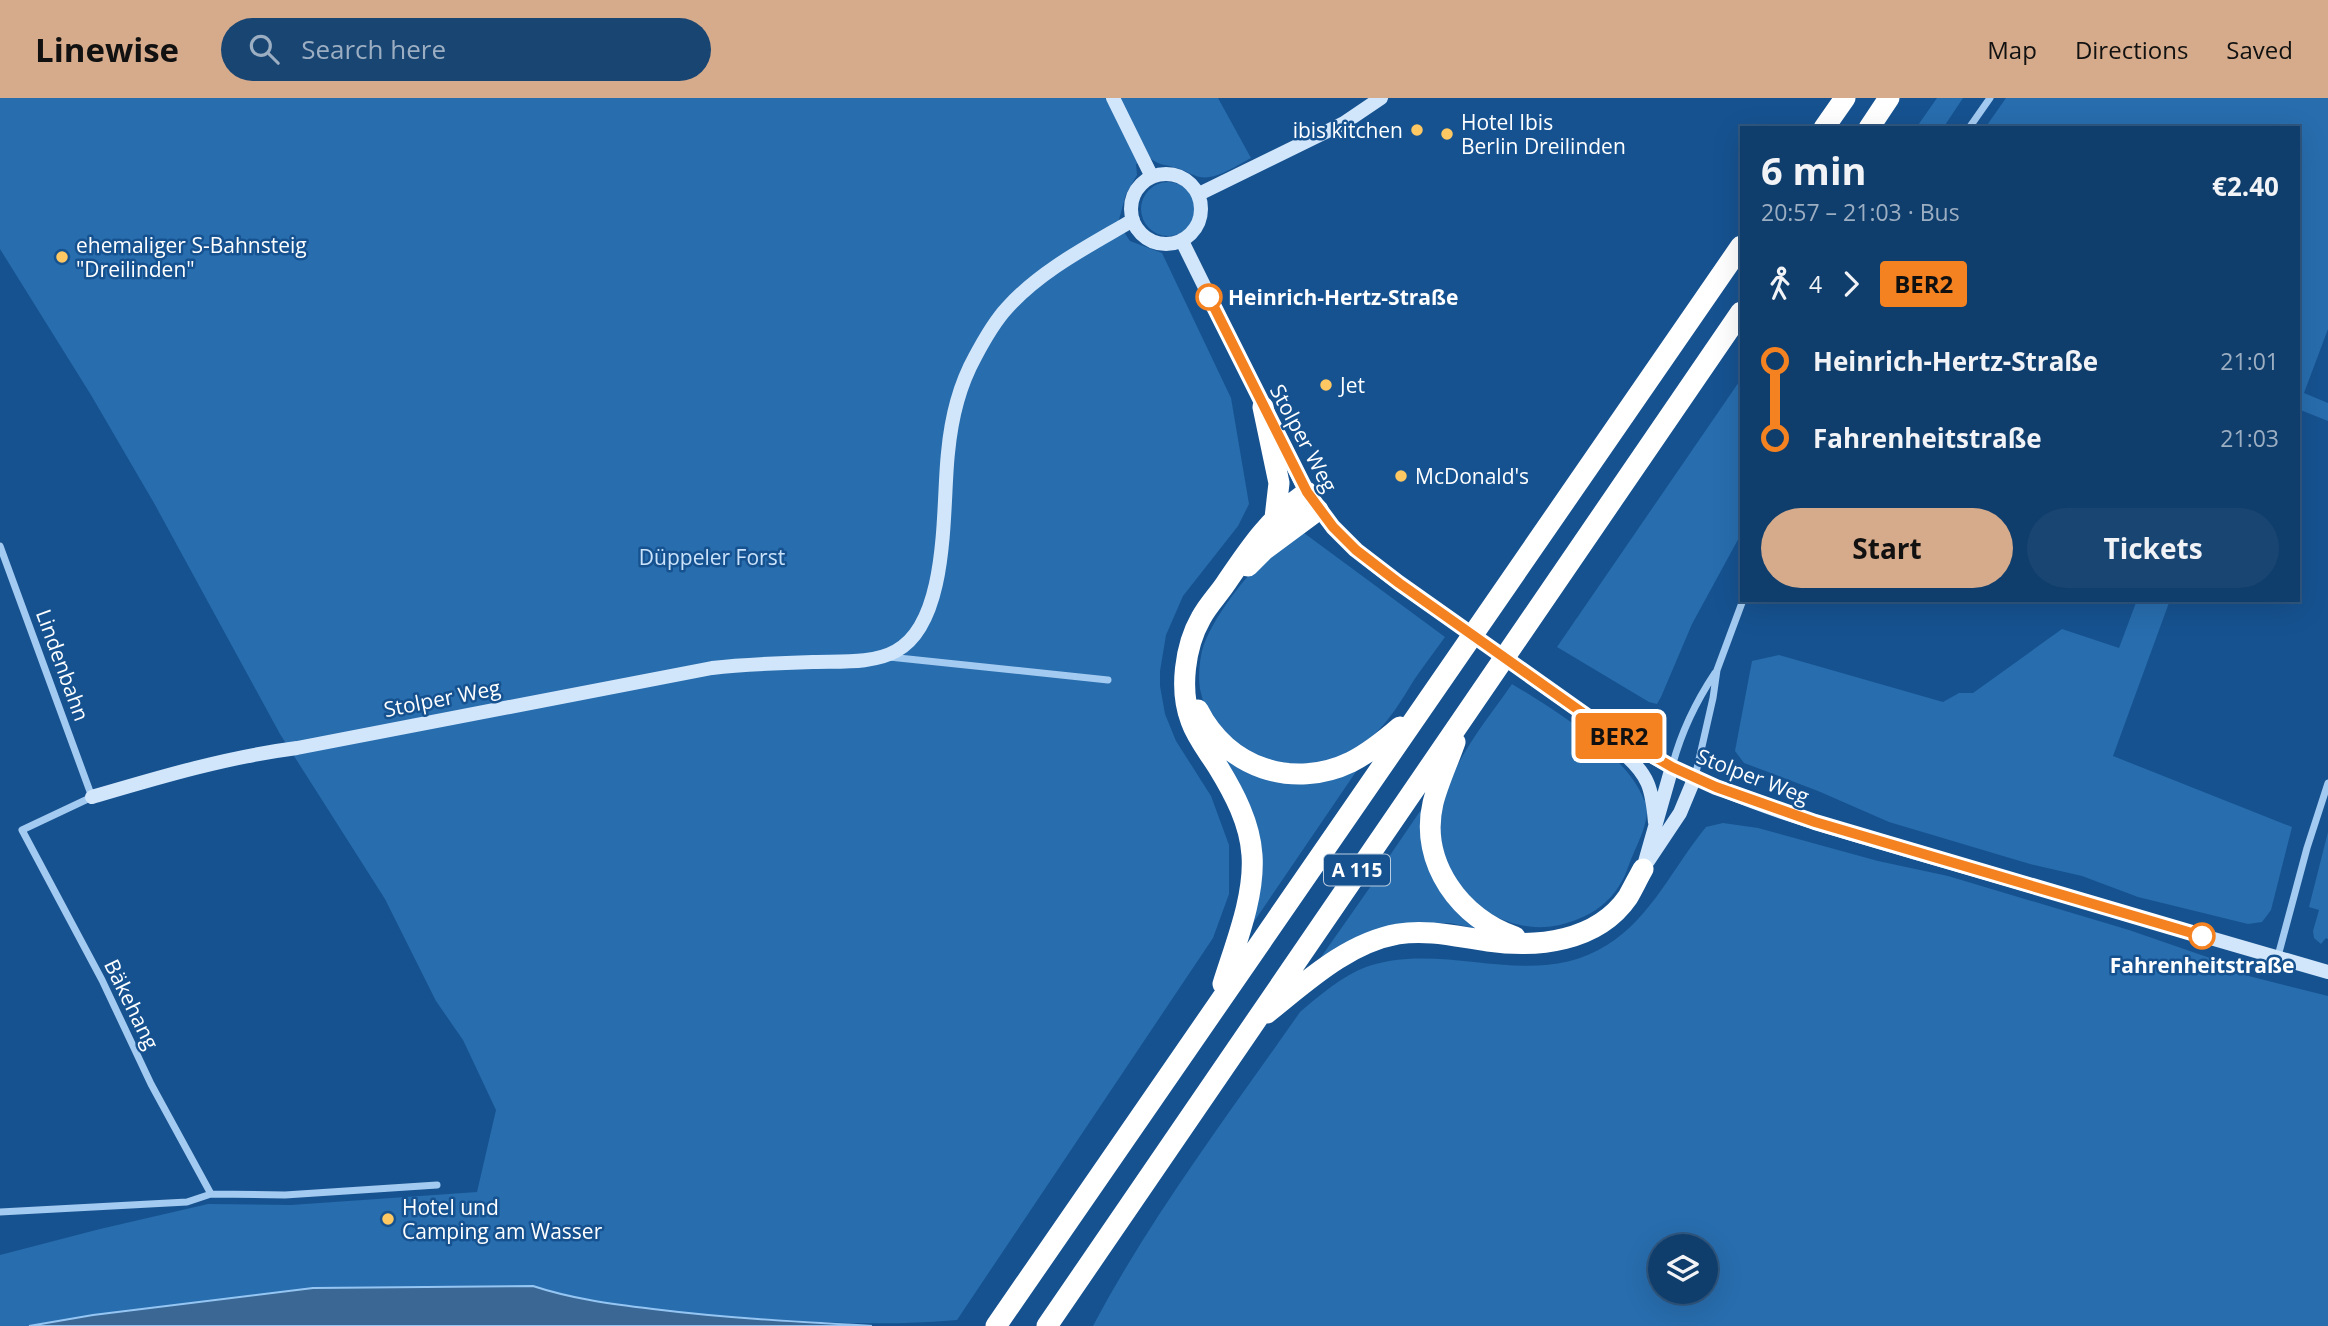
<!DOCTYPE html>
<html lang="en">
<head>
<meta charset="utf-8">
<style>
  body { margin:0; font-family:"Open Sans",sans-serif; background:#194572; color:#f1f3f6; height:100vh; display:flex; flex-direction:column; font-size:26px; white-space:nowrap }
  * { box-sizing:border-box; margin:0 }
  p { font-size:23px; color:#9caec2 }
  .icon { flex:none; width:38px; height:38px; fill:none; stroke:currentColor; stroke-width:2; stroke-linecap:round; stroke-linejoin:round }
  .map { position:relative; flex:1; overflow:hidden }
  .drawer { position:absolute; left:1740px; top:28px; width:560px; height:476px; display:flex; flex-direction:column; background:#103e6c; border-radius:0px; box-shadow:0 7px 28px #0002,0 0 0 2px #30577f }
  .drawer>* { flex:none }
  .badge { padding:0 14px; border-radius:5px; font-size:24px; line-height:46px }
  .buttons { position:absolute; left:1648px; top:1136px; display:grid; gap:14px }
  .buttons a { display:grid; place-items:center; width:70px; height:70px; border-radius:50%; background:#103e6c; box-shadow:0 7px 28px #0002,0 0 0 2px #30577f; font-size:35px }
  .map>.badge { position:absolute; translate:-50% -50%; box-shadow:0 0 0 4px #fff }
  .legs { display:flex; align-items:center; gap:10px; height:77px; padding:0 21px; font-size:23px }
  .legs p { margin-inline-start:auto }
  .head { display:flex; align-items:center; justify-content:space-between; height:119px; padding:0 21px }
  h1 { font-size:38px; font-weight:700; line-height:52px }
  .action { display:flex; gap:14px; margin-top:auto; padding:14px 21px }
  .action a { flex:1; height:80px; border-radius:42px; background:#d6ab8b; color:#111; font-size:28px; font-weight:700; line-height:80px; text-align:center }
  .action a+a { background:#194572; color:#f1f3f6 }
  ul { padding:0 21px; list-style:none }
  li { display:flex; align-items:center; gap:24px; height:77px; font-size:26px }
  li i { display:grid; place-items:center; width:10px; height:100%; margin:0 9px; background:currentColor }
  li i::after { content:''; width:18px; height:18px; margin:-9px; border:5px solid; border-radius:50%; background:#103e6c }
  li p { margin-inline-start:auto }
  li:first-child i { background:linear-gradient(#0000 50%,currentColor 0) }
  li:last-child i { background:linear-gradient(currentColor 50%,#0000 0) }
  header { display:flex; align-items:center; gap:42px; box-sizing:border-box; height:98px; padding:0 35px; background:#d6ab8b; color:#111 }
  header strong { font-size:33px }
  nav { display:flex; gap:38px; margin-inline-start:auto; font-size:24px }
  .search { width:490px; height:63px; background:#194572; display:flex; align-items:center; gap:18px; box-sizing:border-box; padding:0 24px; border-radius:38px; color:#9caec2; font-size:26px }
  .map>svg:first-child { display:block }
  .green { fill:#286dae; fill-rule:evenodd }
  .water { fill:#3b6794; stroke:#95c6f3; stroke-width:2 }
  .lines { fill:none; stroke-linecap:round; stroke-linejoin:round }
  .street { stroke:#a3caf0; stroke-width:7 }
  .secondary { stroke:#d1e6fb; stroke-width:14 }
  .highway { stroke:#fff; stroke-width:21 }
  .line-1-casing { stroke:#fff; stroke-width:16 }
  .line-1 { stroke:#f58220; stroke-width:10 }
  .poi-dot { fill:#ffc862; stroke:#165290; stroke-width:2.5 }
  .stop-1-dot { fill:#fff; stroke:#f58220; stroke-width:3.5 }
  .labels { text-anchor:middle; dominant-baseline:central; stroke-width:5; stroke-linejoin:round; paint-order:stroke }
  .shield { fill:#165290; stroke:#b9cbde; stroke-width:2 }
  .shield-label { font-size:19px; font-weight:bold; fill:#fff }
  .poi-label { font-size:21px; fill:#fff; stroke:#165290; text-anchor:start }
  .stop-label { font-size:21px; font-weight:bold; fill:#fff; stroke:#165290; text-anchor:start }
  .street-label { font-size:21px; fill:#fff; stroke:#165290 }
  .park-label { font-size:21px; fill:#cae3fb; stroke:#165290 }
</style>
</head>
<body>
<header>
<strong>Linewise</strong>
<div class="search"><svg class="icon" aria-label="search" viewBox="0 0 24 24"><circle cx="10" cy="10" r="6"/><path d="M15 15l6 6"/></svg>Search here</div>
<nav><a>Map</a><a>Directions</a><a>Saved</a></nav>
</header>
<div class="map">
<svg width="2328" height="1228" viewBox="0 0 2328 1228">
  <rect width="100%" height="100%" fill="#165290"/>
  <path class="green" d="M0,0H1218L1251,60C1237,67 1217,82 1200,79C1193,78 1187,73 1180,71C1169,67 1159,68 1150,60L1136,66L1137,77L1126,96L1118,125L1130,143L1162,155L1231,300L1249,406L1238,428L1183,498L1166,537L1160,573V588L1165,616L1176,643L1211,698L1229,747V796L1213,840L957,1222C889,1228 822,1225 754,1220C680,1215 603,1212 533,1188L313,1190L93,1217L29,1228H0V1157L100,1131L208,1106L291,1107L477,1094L496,1012L463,942L436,903L385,801L280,636L154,405L91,297L0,151Z
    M1937,0H1963L1943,30H1916Z
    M2006,0H2328V231L2304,295L2328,305V323L2298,311V30H1985Z
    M1141 111a27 27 0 1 1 54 0a27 27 0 1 1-54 0Z
    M1741,281V436L1692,526L1661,599L1657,606L1649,604L1557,549Z
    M1304,435L1445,539C1435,553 1424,567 1414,582C1400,605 1384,632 1361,647C1342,659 1318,667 1296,667C1256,667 1209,635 1201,595C1198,585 1199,568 1201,558C1205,530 1243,480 1264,462C1276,452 1291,444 1304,435Z
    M2137,502H2170L2113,658L2292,729L2271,812L2262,824L2248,826L2138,799L2082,778L2030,766L1889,724L1818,693L1744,665L1735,653L1752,563L1779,557L1943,604L1959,595H1973L2062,531L2119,550Z
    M1512,586C1553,611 1627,656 1644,702L1647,703C1649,724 1640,740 1632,759C1628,768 1625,780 1619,788C1610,803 1594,815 1578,821C1501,854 1423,781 1444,701C1456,658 1487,622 1512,586Z
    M1213,644L1252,671L1366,659L1251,828L1258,792Z
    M1425,706L1428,745L1492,834L1450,825H1423L1319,862L1373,785L1376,786L1386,772L1382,769Z
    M1723,725L1758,730L1878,763L1948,778L2129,832L2210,860L2225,872L2328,898V1228H1093C1151,1118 1229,1016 1300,914C1320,897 1342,878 1366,869C1446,841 1532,895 1607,847C1651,820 1674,768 1706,729ZM1661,1148H1706V1194H1661Z
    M2328,734V841L2326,840L2321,846L2314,840L2313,833L2319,812L2309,809Z"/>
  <path class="water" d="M533,1188C572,1201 612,1206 653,1211C725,1220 799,1224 872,1228H29L93,1217L313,1190Z"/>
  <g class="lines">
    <path class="street" d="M1969,30L1990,0
      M0,448L92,699L22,732L102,882L151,986L211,1096
      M889,559L1108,582
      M1672,669C1681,634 1695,605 1715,575
      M1695,679L1713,600L1717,572L1743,502
      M2278,858L2307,750L2328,685
      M0,1114L187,1104L211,1096L285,1097L437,1087"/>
    <path class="secondary" d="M1113,0L1152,79
      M1131 111a35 35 0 1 1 70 0a35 35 0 1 1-70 0Z
      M1199,96L1344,25L1381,0
      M1182,143L1301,384C1336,450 1405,489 1464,531C1532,578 1598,632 1672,669C1759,712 1855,737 1948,764C2074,800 2201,836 2328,874
      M1600,631C1606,641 1614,647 1623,655C1649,677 1652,691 1655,724
      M92,699C160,679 227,659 297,650L712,570C746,566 779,565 813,564C839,563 873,566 896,553C950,524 942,408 948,355C951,322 959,288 975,259C984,242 994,224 1007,210C1041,172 1089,148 1133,122
      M1648,763L1680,715L1695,679
      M1643,771L1672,669"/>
    <path class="highway" d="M1824,30L1845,0
      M1869,30L1889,0
      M1263,309L1279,385L1275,420
      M1248,468L1264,452L1318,412
      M1198,612C1227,670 1293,692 1351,664C1369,655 1385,642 1400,629
      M1455,644C1448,664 1438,685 1433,705C1419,765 1461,821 1515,839
      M1223,886C1235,847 1255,799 1252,757C1250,725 1234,695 1218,669C1208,653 1197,640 1191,623C1179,592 1185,548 1201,520C1208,507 1218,497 1226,485C1251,448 1269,421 1307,394
      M1267,915C1306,884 1347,845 1398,836C1429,831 1458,839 1488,843C1537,850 1597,844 1628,799C1633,790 1638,780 1643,771
      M996,1228L1741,148
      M1047,1228L1741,214"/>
  </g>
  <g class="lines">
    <g class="line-1-casing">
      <path id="line-1" d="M1209,199L1307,394L1333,429L1356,452L1399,485L1597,625L1672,669L1716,689L1815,724L2202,838"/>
    </g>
    <use href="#line-1" class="line-1"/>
  </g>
  <g class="poi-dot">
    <circle cx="1417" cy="32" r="7"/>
    <circle cx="1447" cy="36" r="7"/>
    <circle cx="62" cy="159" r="7"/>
    <circle cx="1326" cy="287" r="7"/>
    <circle cx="1401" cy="378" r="7"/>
    <circle cx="388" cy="1121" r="7"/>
  </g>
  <g class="stop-1-dot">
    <circle cx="1209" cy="199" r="12"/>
    <circle cx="2202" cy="838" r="12"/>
  </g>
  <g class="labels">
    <rect class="shield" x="1324" y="756.5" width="66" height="31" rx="5"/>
    <g class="shield-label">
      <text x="1357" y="772">A 115</text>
    </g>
    <g class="poi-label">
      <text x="1461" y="24">Hotel Ibis<tspan x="1461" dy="24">Berlin Dreilinden</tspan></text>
      <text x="1403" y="32" text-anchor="end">ibis kitchen</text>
      <text x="76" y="147">ehemaliger S-Bahnsteig<tspan x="76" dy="24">"Dreilinden"</tspan></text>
      <text x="1340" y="287">Jet</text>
      <text x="1415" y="378">McDonald's</text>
      <text x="402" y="1109">Hotel und<tspan x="402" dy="24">Camping am Wasser</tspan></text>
    </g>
    <g class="stop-label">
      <text x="1228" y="199">Heinrich-Hertz-Straße</text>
      <text x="2202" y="867" text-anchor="middle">Fahrenheitstraße</text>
    </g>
    <g class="street-label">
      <text transform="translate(1304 340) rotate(62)">Stolper Weg</text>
      <text transform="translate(63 567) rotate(70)">Lindenbahn</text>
      <text transform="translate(442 600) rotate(-11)">Stolper Weg</text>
      <text transform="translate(1753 678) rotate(21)">Stolper Weg</text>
      <text transform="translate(132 906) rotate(64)">Bäkehang</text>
    </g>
    <g class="park-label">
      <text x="712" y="459">Düppeler Forst</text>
    </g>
  </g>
</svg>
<div class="buttons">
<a><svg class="icon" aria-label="layers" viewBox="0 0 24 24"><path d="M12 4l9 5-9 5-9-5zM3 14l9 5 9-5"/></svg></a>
</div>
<b class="badge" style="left:1619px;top:638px;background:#f58220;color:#111">BER2</b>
<section class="drawer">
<div class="head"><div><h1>6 min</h1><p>20:57 – 21:03 · Bus</p></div><b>€2.40</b></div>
<div class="legs"><svg class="icon" aria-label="walk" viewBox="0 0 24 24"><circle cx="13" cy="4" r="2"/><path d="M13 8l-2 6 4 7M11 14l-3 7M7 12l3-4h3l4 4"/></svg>4<svg class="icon" aria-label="forward" viewBox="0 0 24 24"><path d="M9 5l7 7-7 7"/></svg><b class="badge" style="background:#f58220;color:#111">BER2</b></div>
<ul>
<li><i style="color:#f58220"></i><b>Heinrich-Hertz-Straße</b><p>21:01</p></li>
<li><i style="color:#f58220"></i><b>Fahrenheitstraße</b><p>21:03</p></li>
</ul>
<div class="action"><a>Start</a><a>Tickets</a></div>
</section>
</div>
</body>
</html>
